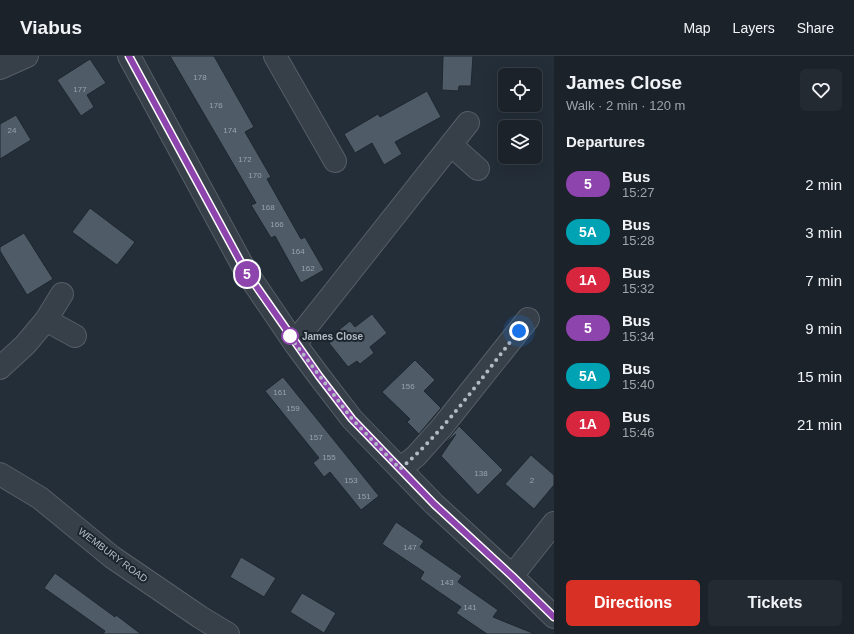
<!DOCTYPE html>
<html lang="en">
<head>
<meta charset="utf-8">
<style>
  body { margin:0; font-family:Arial,sans-serif; background:#242a32; color:#f1f3f6; height:100vh; display:flex; flex-direction:column; font-size:15px; white-space:nowrap }
  * { box-sizing:border-box; margin:0 }
  p { font-size:13px; color:#a0a4a8 }
  .icon { flex:none; width:22px; height:22px; fill:none; stroke:currentColor; stroke-width:2; stroke-linecap:round; stroke-linejoin:round }
  .map { position:relative; flex:1; overflow:hidden }
  .drawer { display:flex; flex-direction:column; background:#1b222a; width:300px }
  .drawer>* { flex:none }
  .badge { padding:0 8px; border-radius:13px; font-size:14px; line-height:26px }
  .tools { position:absolute; left:498px; top:12px; display:grid; gap:8px }
  .tools a { display:grid; place-items:center; width:44px; height:44px; border-radius:6px; background:#1b222a; box-shadow:0 4px 16px #0002,0 0 0 1px #393f47; font-size:20px }
  .you { position:absolute; width:20px; height:20px; margin:-10px; border:3px solid #fff; border-radius:50%; background:#1a73e8; box-shadow:0 0 0 6px #1a73e833 }
  .map>.badge { position:absolute; translate:-50% -50%; box-shadow:0 0 0 2px #fff }
  h2 { padding:0 12px; font-size:15px; line-height:36px }
  .round { display:grid; place-items:center; flex:none; width:42px; height:42px; border-radius:6px; background:#242a32 }
  .headline { display:flex; align-items:center; justify-content:space-between; height:68px; padding:0 12px }
  h1 { font-size:19px; font-weight:700; line-height:30px }
  .button { display:flex; gap:8px; margin-top:auto; padding:8px 12px }
  .button a { flex:1; height:46px; border-radius:6px; background:#d93025; color:#fff; font-size:16px; font-weight:700; line-height:46px; text-align:center }
  .button a+a { background:#242a32; color:#f1f3f6 }
  ul { padding:0; list-style:none }
  li { display:flex; align-items:center; gap:12px; height:48px; padding:0 12px }
  li div { flex:1 }
  li b { display:block; font-size:15px }
  li em { font-style:normal }
  li .badge { min-width:44px; font-weight:700; text-align:center }
  header { display:flex; align-items:center; gap:24px; box-sizing:border-box; height:56px; padding:0 20px; background:#1b222a; border-bottom:1px solid #393f47 }
  header strong { font-size:19px }
  nav { display:flex; gap:22px; margin-inline-start:auto; font-size:14px }
  main { display:flex; flex:1; min-height:0 }
  .map>svg:first-child { display:block }
  .building { fill:#4f5b66; stroke:#1e272f }
  .lines { fill:none; stroke-linecap:round; stroke-linejoin:round }
  .minor-casing { stroke:#555e66; stroke-width:24 }
  .minor { stroke:#374048; stroke-width:22 }
  .line-casing { stroke:#fff; stroke-width:9 }
  .line { stroke:#8e44ad; stroke-width:6 }
  .walk { stroke:#b2bbc4; stroke-width:4; stroke-dasharray:0 7.2 }
  .stop-dot { fill:#fff; stroke:#8e44ad; stroke-width:2 }
  .labels { text-anchor:middle; dominant-baseline:central; stroke-width:4; stroke-linejoin:round; paint-order:stroke }
  .number-label { font-size:8px; fill:#99a3ac }
  .stop-label { font-size:10px; font-weight:bold; fill:#b2bbc4; stroke:#1c252d; text-anchor:start }
  .street-label { font-size:10px; fill:#b2bbc4; stroke:#1c252d }
</style>
</head>
<body>
<header>
<strong>Viabus</strong>
<nav><a>Map</a><a>Layers</a><a>Share</a></nav>
</header>
<main>
<div class="map">
<svg width="554" height="578" viewBox="0 0 554 578">
  <rect width="100%" height="100%" fill="#242e38"/>
  <path class="building" d="M170,0H214L254,71L245,76L271,121L267,123L301,183L305,181L324,214L301,227L275,180L271,182L251,149L256,147Z
    M443,0H473L471,30H459L458,35L442,34Z
    M90,3L106,27L87,39L94,51L81,60L57,24Z
    M427,35L441,61L395,86L402,98L384,109L372,87L355,97L344,78L378,58L380,61Z
    M16,59L31,84L0,103V68Z
    M90,152L135,186L117,209L72,176Z
    M24,177L53,223L27,239L0,195V191Z
    M372,258L387,277L370,291L374,297L360,308L357,305L348,311L329,287L338,280L335,277L350,265L355,271Z
    M415,304L435,324L424,335L441,352L419,378L407,366L410,363L382,336Z
    M283,321L379,440L361,454L330,416L324,421L313,407L319,402L265,335Z
    M459,370L503,414L478,439L441,400L456,378L444,388Z
    M531,399L554,419V429L534,453L505,428Z
    M396,466L424,485L420,491L462,520L458,526L498,554L493,561L535,578H487L456,557L461,551L420,523L424,516L382,488Z
    M241,501L276,522L264,541L230,521Z
    M55,517L115,561L116,559L141,578H103L105,575L44,532Z
    M302,537L336,557L324,577L290,556Z"/>
  <g class="lines">
    <g class="minor-casing">
      <path id="minor" d="M129,0L245,214L296,289L319,320L352,363L434,448L512,520L554,561
        M275,0L335,105
        M0,12L27,0
        M451,89L478,113
        M46,264L75,280
        M296,289L305,273L468,67
        M0,312L25,289L46,264L62,238
        M400,413L416,400L442,371L528,263
        M0,418L40,442L112,501L200,561L228,578
        M512,520L554,467"/>
    </g>
    <use href="#minor" class="minor"/>
  </g>
  <g class="lines">
    <g class="line-casing">
      <path id="line" d="M129,0L245,214L319,320L352,363L434,448L512,520L554,561"/>
    </g>
    <use href="#line" class="line"/>
    <path class="walk" d="M290,280L288,278L352,363L400,413C446,374 481,322 519,275"/>
  </g>
  <circle class="stop-dot" cx="290" cy="280" r="8"/>
  <g class="labels">
    <g class="number-label">
      <text x="200" y="21">178</text>
      <text x="80" y="33">177</text>
      <text x="216" y="49">176</text>
      <text x="12" y="74">24</text>
      <text x="230" y="74">174</text>
      <text x="245" y="103">172</text>
      <text x="255" y="119">170</text>
      <text x="268" y="151">168</text>
      <text x="277" y="168">166</text>
      <text x="298" y="195">164</text>
      <text x="308" y="212">162</text>
      <text x="408" y="330">156</text>
      <text x="280" y="336">161</text>
      <text x="293" y="352">159</text>
      <text x="316" y="381">157</text>
      <text x="329" y="401">155</text>
      <text x="481" y="417">138</text>
      <text x="351" y="424">153</text>
      <text x="532" y="424">2</text>
      <text x="364" y="440">151</text>
      <text x="410" y="491">147</text>
      <text x="447" y="526">143</text>
      <text x="470" y="551">141</text>
    </g>
    <g class="stop-label">
      <text x="302" y="280">James Close</text>
    </g>
    <g class="street-label">
      <text transform="translate(113 499) rotate(37)">WEMBURY ROAD</text>
    </g>
  </g>
</svg>
<div class="tools">
<a><svg class="icon" aria-label="locate" viewBox="0 0 24 24"><circle cx="12" cy="12" r="6"/><path d="M12 2v4M12 18v4M2 12h4M18 12h4"/></svg></a>
<a><svg class="icon" aria-label="layers" viewBox="0 0 24 24"><path d="M12 4l9 5-9 5-9-5zM3 14l9 5 9-5"/></svg></a>
</div>
<div class="you" style="left:519px;top:275px"></div>
<b class="badge" style="left:247px;top:218px;background:#8e44ad;color:#fff">5</b>
</div>
<section class="drawer">
<div class="headline"><div><h1>James Close</h1><p>Walk · 2 min · 120 m</p></div><a class="round"><svg class="icon" aria-label="heart" viewBox="0 0 24 24"><path d="M12 20l-8-8c-3-5 5-10 8-4 3-6 11-1 8 4z"/></svg></a></div>
<h2>Departures</h2>
<ul>
<li><span class="badge" style="background:#8e44ad;color:#fff">5</span><div><b>Bus</b><p>15:27</p></div><em>2 min</em></li>
<li><span class="badge" style="background:#00a3b4;color:#fff">5A</span><div><b>Bus</b><p>15:28</p></div><em>3 min</em></li>
<li><span class="badge" style="background:#d7263d;color:#fff">1A</span><div><b>Bus</b><p>15:32</p></div><em>7 min</em></li>
<li><span class="badge" style="background:#8e44ad;color:#fff">5</span><div><b>Bus</b><p>15:34</p></div><em>9 min</em></li>
<li><span class="badge" style="background:#00a3b4;color:#fff">5A</span><div><b>Bus</b><p>15:40</p></div><em>15 min</em></li>
<li><span class="badge" style="background:#d7263d;color:#fff">1A</span><div><b>Bus</b><p>15:46</p></div><em>21 min</em></li>
</ul>
<div class="button"><a>Directions</a><a>Tickets</a></div>
</section>
</main>
</body>
</html>
